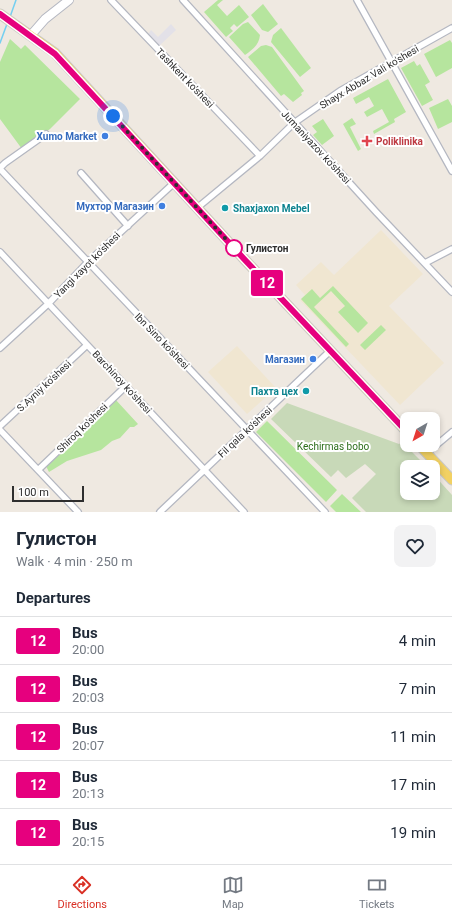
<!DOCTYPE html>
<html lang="en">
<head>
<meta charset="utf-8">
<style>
  body { margin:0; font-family:Roboto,sans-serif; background:#f2f2f3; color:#1f2937; height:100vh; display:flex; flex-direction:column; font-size:15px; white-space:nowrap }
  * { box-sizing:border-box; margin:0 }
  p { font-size:13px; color:#747a83 }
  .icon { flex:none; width:22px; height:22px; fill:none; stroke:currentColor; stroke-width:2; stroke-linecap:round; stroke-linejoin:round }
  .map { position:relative; height:512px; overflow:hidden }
  .sheet { display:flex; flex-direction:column; background:#fff; flex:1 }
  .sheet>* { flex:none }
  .badge { padding:0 8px; border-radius:3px; font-size:14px; line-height:26px }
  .needle { width:26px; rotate:219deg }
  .controls { position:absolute; left:400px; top:412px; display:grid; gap:8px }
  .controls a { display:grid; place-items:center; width:40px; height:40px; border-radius:8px; background:#fff; box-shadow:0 2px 6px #0003; font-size:20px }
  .scale { position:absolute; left:12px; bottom:10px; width:72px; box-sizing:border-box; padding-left:4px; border:2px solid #2e2e2e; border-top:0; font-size:11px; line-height:14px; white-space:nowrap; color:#2e2e2e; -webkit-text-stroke:3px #fff; paint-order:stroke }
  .you { position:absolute; width:20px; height:20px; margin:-10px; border:3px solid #fff; border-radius:50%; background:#1a73e8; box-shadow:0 0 0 6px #1a73e833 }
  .map>.badge { position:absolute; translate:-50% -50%; box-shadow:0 0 0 2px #fff }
  h2 { padding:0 16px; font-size:15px; line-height:36px }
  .round { display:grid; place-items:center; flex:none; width:42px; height:42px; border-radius:8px; background:#f2f2f3 }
  .head { display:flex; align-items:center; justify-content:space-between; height:68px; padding:0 16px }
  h1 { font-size:19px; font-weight:700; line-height:30px }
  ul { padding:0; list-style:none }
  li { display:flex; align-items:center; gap:12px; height:48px; padding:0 16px; border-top:1px solid #e0e1e3 }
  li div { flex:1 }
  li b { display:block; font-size:15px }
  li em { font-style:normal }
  li .badge { min-width:44px; font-weight:700; text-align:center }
  .dock { display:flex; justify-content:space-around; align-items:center; height:56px; border-top:1px solid #e0e1e3; background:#fff; font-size:11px; color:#747a83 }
  .dock a { display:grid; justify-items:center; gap:2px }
  .dock .current { color:#d93025 }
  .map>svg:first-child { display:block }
  .industrial { fill:#e3e1e8 }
  .education { fill:#f0e6d1 }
  .green { fill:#b6e59e }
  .cemetery { fill:#c8d9b8 }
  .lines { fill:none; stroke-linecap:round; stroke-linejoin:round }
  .stream { stroke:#75cff0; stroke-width:1.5 }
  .street-casing { stroke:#b4b7c1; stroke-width:8 }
  .secondary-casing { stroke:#b4b7c1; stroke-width:10 }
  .primary-casing { stroke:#c9c9c9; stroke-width:11 }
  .street { stroke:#fff; stroke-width:5.5 }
  .secondary { stroke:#fff; stroke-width:8 }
  .primary { stroke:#f2d163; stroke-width:9 }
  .line-casing { stroke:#fff; stroke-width:9 }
  .line { stroke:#e6007e; stroke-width:6 }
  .walk { stroke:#2e2e2e; stroke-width:4; stroke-dasharray:0 7.2 }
  .shop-dot { fill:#3f7fe0; stroke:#fff; stroke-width:1.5 }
  .health-dot { fill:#e0444e; stroke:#fff; stroke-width:1.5 }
  .culture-dot { fill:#0f9aa8; stroke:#fff; stroke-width:1.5 }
  .stop-dot { fill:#fff; stroke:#e6007e; stroke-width:2 }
  .labels { text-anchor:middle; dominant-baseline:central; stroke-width:4; stroke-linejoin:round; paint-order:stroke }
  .street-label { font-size:10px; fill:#2e2e2e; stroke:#fff }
  .shop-label { font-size:10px; font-weight:bold; fill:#366cbe; stroke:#fff; text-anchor:end }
  .health-label { font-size:10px; font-weight:bold; fill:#be3a42; stroke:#fff; text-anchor:start }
  .culture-label { font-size:10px; font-weight:bold; fill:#0d838f; stroke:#fff; text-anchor:start }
  .stop-label { font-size:10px; font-weight:bold; fill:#2e2e2e; stroke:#fff; text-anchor:start }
  .park-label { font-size:10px; fill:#2c6e1b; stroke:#fff }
</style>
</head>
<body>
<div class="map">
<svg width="452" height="512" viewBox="0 0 452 512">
  <rect width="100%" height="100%" fill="#efe9e1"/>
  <path class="industrial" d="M171,24L176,30L159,46L148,34L151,30L158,37Z"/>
  <path class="education" d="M381,230L423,274L389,306L444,363L400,405L300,300L305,295L296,285L321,262L334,275Z
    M237,346L276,388L247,414L208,372Z"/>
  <path class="green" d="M218,0H223L217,5L227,16L239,5L249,17L237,27L234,24L230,28L233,31L226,37L204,12Z
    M263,4L278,24L268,32L262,30L251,15Z
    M248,22L260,35C259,45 253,49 245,55L229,37L243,24Z
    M281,28L311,68L300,77L271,42L273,35Z
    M10,39L21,49L25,45L80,99L50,129L22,149L0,119V62Z
    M450,40L452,43V68L436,77L424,54Z
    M266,45L272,47L304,91L301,93L302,95L293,102L284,94L281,96L248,57L261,46Z
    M414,61L417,66L420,64L430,82L425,85L433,100L422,106L401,68Z
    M388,79L406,112L394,119L395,122L374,134L373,131L389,122L382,109L367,117L364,112L374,106L369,97L356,104L353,98Z
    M448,99L452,106V122L438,129L429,108Z
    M352,118L356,124L350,127L361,149L358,151L343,124Z
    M323,119L334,136L322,145L313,135L317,132L312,126Z
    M333,286L368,323L358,333L338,312L345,306L331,291L314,307L349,344L346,347L301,299L312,289L320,298Z
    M381,325L386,330L365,350L360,345Z
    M115,399L138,424L134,427H130L120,438L112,441L101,450L67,461L49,472L46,466Z
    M267,421L337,490L326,502L256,432Z
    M342,494L361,512H336L330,506Z"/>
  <path class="cemetery" d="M287,403L399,444L402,442L427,467H407V493H433V474L452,495V512H366L352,498L376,474L365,464L346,478L338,470L331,477L271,419Z"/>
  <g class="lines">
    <path class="stream" d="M10,17L16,0
      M0,43L7,24"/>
    <g class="street-casing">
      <path id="street" d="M111,0L260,156
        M183,0L377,213L452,292
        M357,0L452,171
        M0,168L5,163L46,134
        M0,169L325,512
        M81,173L128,226
        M197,208L260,156L294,123L340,91L452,28
        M0,252L244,512
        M425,263L452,249
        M0,348L48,304L88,262L174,183
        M0,426L87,345
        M0,430L78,512
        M427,453L452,432
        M38,470L125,387
        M160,512L330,351"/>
    </g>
    <g class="secondary-casing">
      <path id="secondary" d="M31,35L45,19L69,0"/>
    </g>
    <g class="primary-casing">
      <path id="primary" d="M0,14L55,53L245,260L407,432
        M419,445L452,480"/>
    </g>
    <use href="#street" class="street"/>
    <use href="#secondary" class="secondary"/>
    <use href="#primary" class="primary"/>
  </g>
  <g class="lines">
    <g class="line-casing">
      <path id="line" d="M0,14L55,54L245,260L407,432"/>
    </g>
    <use href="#line" class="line"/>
    <path class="walk" d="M113,116L234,248"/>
  </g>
  <g class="shop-dot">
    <circle cx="105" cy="136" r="4"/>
    <circle cx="162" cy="206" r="4"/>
    <circle cx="313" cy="359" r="4"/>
  </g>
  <path class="health-dot" d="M365 135h4v4h4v4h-4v4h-4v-4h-4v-4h4z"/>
  <g class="culture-dot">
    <circle cx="225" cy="208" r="4"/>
    <circle cx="306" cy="391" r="4"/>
  </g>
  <circle class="stop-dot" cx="234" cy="248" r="8"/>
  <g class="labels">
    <g class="street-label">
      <text transform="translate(369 77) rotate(-31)">Shayx Abbaz Vali ko'shesi</text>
      <text transform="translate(185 78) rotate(46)">Tashkent ko'shesi</text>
      <text transform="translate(316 147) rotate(47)">Jumaniyazov ko'shesi</text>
      <text transform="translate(87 265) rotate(-45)">Yangi xayot ko'shesi</text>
      <text transform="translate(162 341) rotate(46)">Ibn Sino ko'shesi</text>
      <text transform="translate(122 382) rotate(47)">Barchinoy ko'shesi</text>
      <text transform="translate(44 386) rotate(-43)">S.Ayniy ko'shesi</text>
      <text transform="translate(82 428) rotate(-44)">Shiroq ko'shesi</text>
      <text transform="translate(245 432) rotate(-43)">Fil qala ko'shesi</text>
    </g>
    <g class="shop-label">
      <text x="97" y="136">Xumo Market</text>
      <text x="154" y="206">Мухтор Магазин</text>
      <text x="305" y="359">Магазин</text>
    </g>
    <g class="health-label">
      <text x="376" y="141">Poliklinika</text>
    </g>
    <g class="culture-label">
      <text x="233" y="208">Shaxjaxon Mebel</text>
      <text x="298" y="391" text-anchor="end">Пахта цех</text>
    </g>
    <g class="stop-label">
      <text x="246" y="248">Гулистон</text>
    </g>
    <g class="park-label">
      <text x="333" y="446">Kechirmas bobo</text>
    </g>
  </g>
</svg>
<div class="controls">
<a><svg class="needle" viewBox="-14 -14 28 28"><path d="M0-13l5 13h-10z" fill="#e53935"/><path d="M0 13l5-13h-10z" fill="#747a83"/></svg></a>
<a><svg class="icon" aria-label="layers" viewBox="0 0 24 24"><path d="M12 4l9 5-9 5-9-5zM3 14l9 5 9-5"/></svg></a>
</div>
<div class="scale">100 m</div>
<div class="you" style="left:113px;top:116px"></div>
<b class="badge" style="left:267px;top:283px;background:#e6007e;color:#fff">12</b>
</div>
<section class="sheet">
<div class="head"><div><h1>Гулистон</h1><p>Walk · 4 min · 250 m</p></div><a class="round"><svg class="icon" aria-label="heart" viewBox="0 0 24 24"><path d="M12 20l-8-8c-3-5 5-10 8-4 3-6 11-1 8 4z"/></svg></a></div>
<h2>Departures</h2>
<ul>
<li><span class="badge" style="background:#e6007e;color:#fff">12</span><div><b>Bus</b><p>20:00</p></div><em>4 min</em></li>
<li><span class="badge" style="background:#e6007e;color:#fff">12</span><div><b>Bus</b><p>20:03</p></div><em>7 min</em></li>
<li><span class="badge" style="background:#e6007e;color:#fff">12</span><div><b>Bus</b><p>20:07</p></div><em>11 min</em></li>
<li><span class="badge" style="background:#e6007e;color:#fff">12</span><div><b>Bus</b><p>20:13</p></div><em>17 min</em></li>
<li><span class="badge" style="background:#e6007e;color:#fff">12</span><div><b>Bus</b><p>20:15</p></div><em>19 min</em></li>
</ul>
</section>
<nav class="dock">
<a class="current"><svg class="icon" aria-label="directions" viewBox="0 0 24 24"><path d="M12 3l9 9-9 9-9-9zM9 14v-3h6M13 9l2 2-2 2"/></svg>Directions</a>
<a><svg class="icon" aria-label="map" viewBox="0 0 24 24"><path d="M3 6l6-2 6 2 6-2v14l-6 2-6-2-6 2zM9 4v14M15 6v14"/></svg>Map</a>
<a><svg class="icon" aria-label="tickets" viewBox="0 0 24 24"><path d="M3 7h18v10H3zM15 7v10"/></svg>Tickets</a>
</nav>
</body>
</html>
